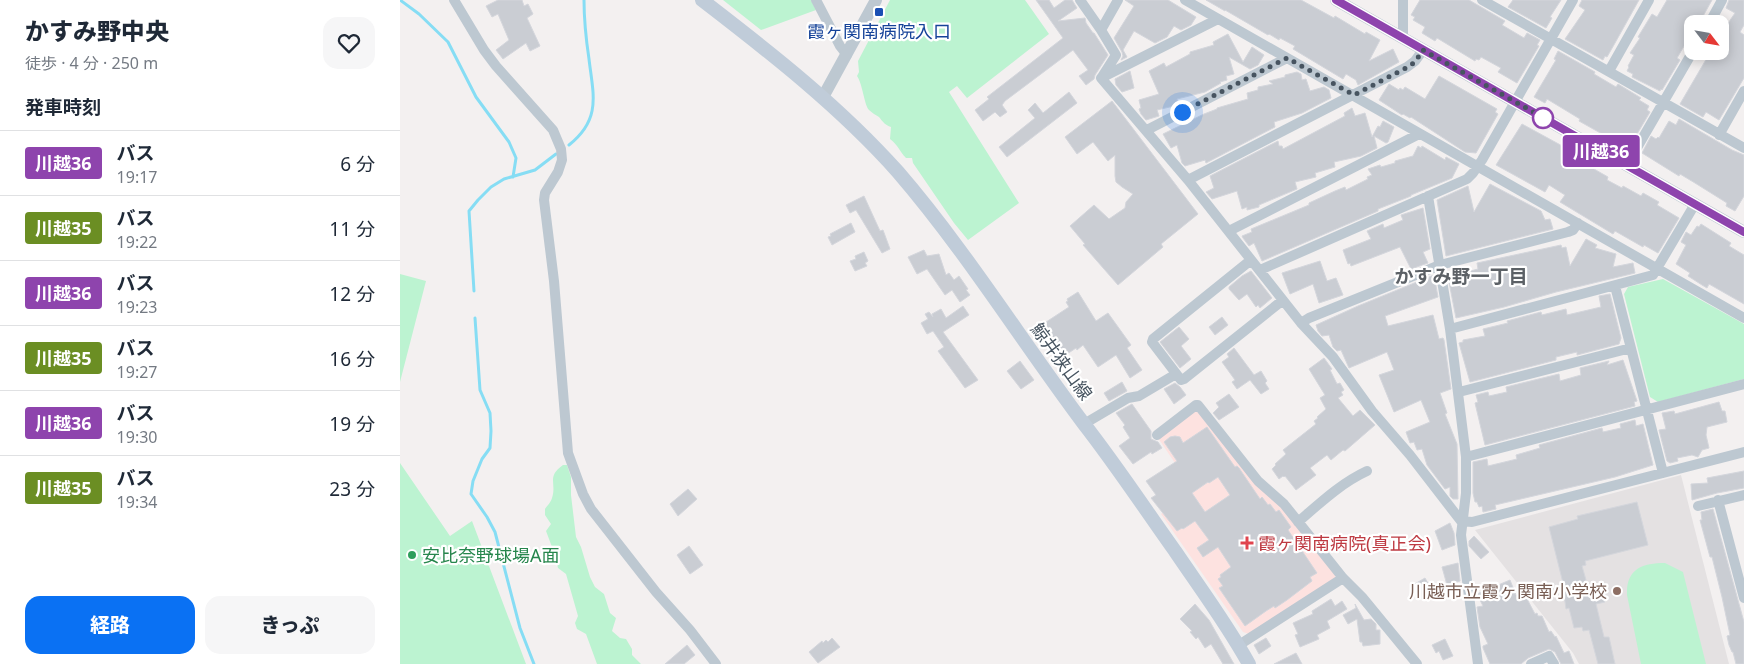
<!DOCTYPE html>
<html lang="ja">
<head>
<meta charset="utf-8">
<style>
  body { margin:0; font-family:"Noto Sans","Noto Sans JP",sans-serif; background:#f6f6f7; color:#1f2937; height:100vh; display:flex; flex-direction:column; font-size:19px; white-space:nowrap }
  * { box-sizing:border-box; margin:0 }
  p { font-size:16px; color:#747a83 }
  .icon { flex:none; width:28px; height:28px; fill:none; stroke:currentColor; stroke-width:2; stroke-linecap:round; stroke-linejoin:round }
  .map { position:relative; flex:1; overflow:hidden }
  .drawer { display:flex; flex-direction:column; background:#fff; width:400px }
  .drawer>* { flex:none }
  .badge { padding:0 10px; border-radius:4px; font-size:18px; line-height:32px }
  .needle { width:32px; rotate:121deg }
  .controls { position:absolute; left:1284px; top:15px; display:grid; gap:10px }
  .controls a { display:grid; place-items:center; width:45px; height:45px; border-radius:10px; background:#fff; box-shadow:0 2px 12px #0003; font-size:25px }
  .you { position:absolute; width:25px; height:25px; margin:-12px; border:4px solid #fff; border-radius:50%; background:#1a73e8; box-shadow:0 0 0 8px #1a73e833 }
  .map>.badge { position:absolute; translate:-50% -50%; box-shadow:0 0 0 2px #fff }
  h2 { padding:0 25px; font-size:19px; line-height:45px }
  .round { display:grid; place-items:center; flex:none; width:52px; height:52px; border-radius:15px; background:#f6f6f7 }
  .summary { display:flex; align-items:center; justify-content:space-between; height:85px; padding:0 25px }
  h1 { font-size:24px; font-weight:800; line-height:38px }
  .button { display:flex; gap:10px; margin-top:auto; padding:10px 25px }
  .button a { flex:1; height:58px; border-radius:15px; background:#0a71f3; color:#fff; font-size:20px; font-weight:800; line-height:58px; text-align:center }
  .button a+a { background:#f6f6f7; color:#1f2937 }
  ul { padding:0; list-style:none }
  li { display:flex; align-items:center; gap:15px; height:65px; padding:0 25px; border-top:1px solid #e0e1e3 }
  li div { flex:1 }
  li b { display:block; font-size:19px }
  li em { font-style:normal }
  li .badge { min-width:55px; font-weight:700; text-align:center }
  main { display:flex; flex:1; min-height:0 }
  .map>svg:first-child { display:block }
  .education { fill:#e4e1e2 }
  .medical { fill:#fde2e0 }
  .green { fill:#bcf3d1 }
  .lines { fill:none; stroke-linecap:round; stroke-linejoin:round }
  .stream { stroke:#86ddf4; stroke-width:3 }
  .building { fill:#cacdd3; stroke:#d4d6dc; fill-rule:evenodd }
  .minor { stroke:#bdc8d1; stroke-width:10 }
  .tertiary { stroke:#bdc8d1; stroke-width:12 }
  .secondary { stroke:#c0ccd9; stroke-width:14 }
  .line-casing { stroke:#fff; stroke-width:11 }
  .line { stroke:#8e44ad; stroke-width:8 }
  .walk { stroke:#475460; stroke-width:5; stroke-dasharray:0 9 }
  .transit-dot { fill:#1a4fb4; stroke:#fff; stroke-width:2 }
  .stop-dot { fill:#fff; stroke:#8e44ad; stroke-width:2.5 }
  .health-dot { fill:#e0444e; stroke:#fff; stroke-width:2 }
  .leisure-dot { fill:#2e9e5b; stroke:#fff; stroke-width:2 }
  .education-dot { fill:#8d6e63; stroke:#fff; stroke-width:2 }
  .labels { text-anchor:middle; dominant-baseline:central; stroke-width:4.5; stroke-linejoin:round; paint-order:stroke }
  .transit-label { font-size:18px; fill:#164399; stroke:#fff }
  .street-label { font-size:18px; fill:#475460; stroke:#fff }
  .health-label { font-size:18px; fill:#be3a42; stroke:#fff; text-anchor:start }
  .leisure-label { font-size:18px; fill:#27864d; stroke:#fff; text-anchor:start }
  .education-label { font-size:18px; fill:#785e54; stroke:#fff; text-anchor:end }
  .neighbourhood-label { font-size:19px; font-weight:bold; fill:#5c6166; stroke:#fff }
</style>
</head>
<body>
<main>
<section class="drawer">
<div class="summary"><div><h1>かすみ野中央</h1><p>徒歩 · 4 分 · 250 m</p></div><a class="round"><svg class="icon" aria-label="heart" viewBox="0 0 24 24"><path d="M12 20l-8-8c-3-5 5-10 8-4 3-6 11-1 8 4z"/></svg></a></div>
<h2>発車時刻</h2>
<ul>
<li><span class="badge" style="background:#8e44ad;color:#fff">川越36</span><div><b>バス</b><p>19:17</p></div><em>6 分</em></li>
<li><span class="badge" style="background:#6b8e23;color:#fff">川越35</span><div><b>バス</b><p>19:22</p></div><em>11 分</em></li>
<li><span class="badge" style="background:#8e44ad;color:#fff">川越36</span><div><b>バス</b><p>19:23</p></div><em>12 分</em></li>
<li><span class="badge" style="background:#6b8e23;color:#fff">川越35</span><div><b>バス</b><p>19:27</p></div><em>16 分</em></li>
<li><span class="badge" style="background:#8e44ad;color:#fff">川越36</span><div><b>バス</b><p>19:30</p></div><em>19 分</em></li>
<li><span class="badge" style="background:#6b8e23;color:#fff">川越35</span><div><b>バス</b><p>19:34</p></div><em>23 分</em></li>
</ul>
<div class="button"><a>経路</a><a>きっぷ</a></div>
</section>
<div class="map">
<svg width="1344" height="664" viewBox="0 0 1344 664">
  <rect width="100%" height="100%" fill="#f3f0f0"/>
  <path class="education" d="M1281,475L1329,664H1179L1173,653L1075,530Z"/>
  <path class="medical" d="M794,410H799L936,572L935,578L849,634L843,632L761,514L794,491L758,438Z"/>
  <path class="green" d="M323,0H411L416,10L361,30Z
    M490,0H625L649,34L567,98L557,86L549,92L619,203L568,240L554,223L513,163L512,158H506C499,151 499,146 490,139L491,127C485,125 483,122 479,117C476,115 472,113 469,110C464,104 463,85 457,76L459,72L458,61Z
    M0,274L26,281L0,382Z
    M1263,279L1344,324V379L1258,402L1250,397L1224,294L1228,287Z
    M0,463L50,536L72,521L126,664H0Z
    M163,465H167L171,477V495L176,537L181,547L190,577L195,587L204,594L210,613L216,618L212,631L220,638L226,639L232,649V655L241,664H197L186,634L177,629L175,623L178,616L166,574L158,568L155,555L146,531L151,524L145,515V509C147,506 151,502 152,498C157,483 146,477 163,465Z
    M1265,563L1283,572L1306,664H1241L1227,595C1226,569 1242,563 1265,563Z"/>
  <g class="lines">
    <path class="stream" d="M0,0L19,14L48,42L76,97L109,142L116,158L113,177
      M169,145C202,119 193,94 189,59C186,39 184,20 184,0
      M74,291L69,211L78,200L91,187L104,179L135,170L156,154
      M75,318L80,390L90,413L91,431L90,448L82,459L73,481L71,494L87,517L95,532L120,628L134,664"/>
  </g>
  <path class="building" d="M98,0H122L124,6L128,4L133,14L127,18L140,46L130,51L126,43L103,59L96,50L109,40L98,14L92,17L86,6Z
    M636,0H649L654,8L665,0H672L677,8L658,21L685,18L686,23L693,33H694L708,55L695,75L694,79L686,85L679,76L688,70L673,50L605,101L602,105L607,112L600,117L595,112L583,121L575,110L589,99L587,97L663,38Z
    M725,0H768L796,17L791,25L781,30L774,26L767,37L755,43L734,31L723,50L727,57L721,60L723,56L722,52L714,38L734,6Z
    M806,0H901L934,18L935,16L965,34L966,32L980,40L969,61L993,49L999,62L958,85L956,80L946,74L943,79L893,49L895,46L880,38L879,40L869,34L868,35L825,10V11Z
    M1020,0H1069L1105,21L1102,25L1124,38L1127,33L1140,40L1137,45L1139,46L1117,83L1098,72L1101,68L1081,57L1079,60L1076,59L1075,61L1037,38L1035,41L1022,33L1025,27L1013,20L1015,17L1011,15Z
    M1113,0H1161L1150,17L1152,18L1146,28L1108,7Z
    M1182,0H1239L1215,43L1207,57L1205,56L1203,60L1165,39L1185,10L1179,6Z
    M1267,0H1312L1302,18L1304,19L1302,24H1292V44L1287,41L1277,58L1280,60L1262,90L1261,89L1260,91L1232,77L1233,74L1227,71L1229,67L1228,66L1234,55L1230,53L1240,38L1238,37L1252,14L1257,17Z
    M1329,0H1344V25L1340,32L1344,35V78L1319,120L1306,112L1303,117L1280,104L1311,51H1320V35L1335,13L1326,8Z
    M828,34L843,62L852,47L864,55L858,65L850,69L829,57L834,74L826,76L827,80L820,82L821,83L805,92L777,99L778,105L757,110L759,116L746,120L741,114L739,109L741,108L739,100L759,94L749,71L764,63L766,67L790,54V52L814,45L813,42Z
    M1158,51L1195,72L1194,74L1216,87L1218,84L1241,98L1239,100L1249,106L1247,110L1250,112L1230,146L1228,145L1227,148L1179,121L1180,119L1147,99L1145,103L1134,97L1156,60L1154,59Z
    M730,71L734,88L722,92L716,85L715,79Z
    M897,72L901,74L902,80L906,79L910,91L924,87L929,90L931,98L902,113L874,122L875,127L806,163L805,160L785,166L782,163L777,145L771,148L763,134L804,114L817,109V108L848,99L847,93L858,90V87L873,84L869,81L885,77V75Z
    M1039,76L1097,109L1095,112L1098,114L1076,153L1065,152L1011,117L1010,118L1003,114L1002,115L979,100L989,84L999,90L1000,88L1003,90L1005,87L1025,99Z
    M669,92L677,103L607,157L599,147L635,118L628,110L635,103L643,113Z
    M712,101L798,214L761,244L763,247L718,285L683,245L685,244L670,226L694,205L709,219L725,208L726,202L733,194L722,187L716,182L715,176V155L708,161L693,142L677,154L665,137Z
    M952,108L955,116L965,113L972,137L978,126L980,127L983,121L994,127L988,142L986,143L974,136L977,148L961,156L934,162L935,167L915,173L916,177L895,182L897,189L859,205V207L847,210V207L842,209L837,191L812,199L806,192L814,188L810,176L878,141L879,146H882L883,149L945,116L944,113Z
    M1279,119L1332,150L1344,155V196L1335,211L1326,206L1327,203L1295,183L1280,174L1279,176L1242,153L1251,136L1256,139L1258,137L1259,138L1269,121L1276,125Z
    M1122,124L1177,154L1196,167L1194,169L1208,177L1207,180L1222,188L1223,186L1241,196L1243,193L1259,202L1257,205L1279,218L1258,253L1244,245L1243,247L1215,231L1213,234L1160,202L1165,195L1149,185L1145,192L1096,165Z
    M1018,146L1021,148L1022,146L1045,160L1046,157L1059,164L1052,178L1011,195V196L978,209V211L862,261L854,243L849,246L843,238L842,236L852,232L851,229L909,205V203L935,191L945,187L946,190L968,179L967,177L972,175L968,169L980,165L981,167L995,163V161L1013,156Z
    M1090,184L1141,211L1145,220L1150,219L1153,229L1046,256L1037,200L1068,186L1074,212Z
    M464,196L480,231L483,230L490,249L482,253L456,210L450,213L446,205Z
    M1023,208L1030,249L1023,252L1028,263L1011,269L1000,247L951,266L950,263L948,264L943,250L971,239L967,231L983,224L984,228L1003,220L1001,215Z
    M451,223L455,232L432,245L428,237L431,236L430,234Z
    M1301,224L1331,243L1329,246L1344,255V304L1309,284L1307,288L1302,285L1288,276L1290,273L1276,264L1286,245L1281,242L1286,232L1291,235L1297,226L1299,227Z
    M1186,239L1197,245L1195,248L1216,254L1213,267L1233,263L1235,273L1156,292L1104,307L1056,318L1048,277L1078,269L1077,263L1161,245L1162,248L1166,247L1170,266Z
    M524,250L527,256L539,254L546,275L549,273L554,280L559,276L568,289L566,290L570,295L560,302L552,290L545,295L527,269L517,274L508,257Z
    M464,252L468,261L465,263L467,266L455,271L450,261L456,259L455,256Z
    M920,261L927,281L936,278L943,295L919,303L913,284L890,294L882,273Z
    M851,271L872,298L860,308L858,305L856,307L847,294L839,300L829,289V287L842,276Z
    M1034,275L1038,297L985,316L988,326L1033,315L1039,339L1043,338L1044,340L1051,389L1040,393L1047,413L1045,414L1057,444L1058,499H1053L1050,496V487L1045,489L1027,465L1022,449L1017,450L1014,442L1010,443L1006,432L1030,422L1021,400L994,412L979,375L994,370L987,352L949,368L941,350L937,351L933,347L929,335L922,336L918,331L916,325L958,306Z
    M678,292L696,321L708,313L731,345L727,348L742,370L730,378L716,355L698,367L683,345L677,350L676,348L661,358L640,326L669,307L666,302L668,301L667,299Z
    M1210,294L1221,338L1219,344L1177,355V352L1156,357V360L1070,382L1059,343L1063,342V340L1085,336L1083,329L1108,323L1107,321L1141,312L1142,315L1166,309L1167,315L1201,307L1199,296Z
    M563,306L569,315L543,332L578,380L565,388L538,351L544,347L533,331L527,334L521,323L528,319L525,314L529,312L533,317L532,314L541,309L546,318Z
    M822,317L828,325L815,335L809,327Z
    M779,327L789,339L781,346L791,359L780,368L760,342Z
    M834,348L854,375L861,371L867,381L865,383L869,389L861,394L850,380L837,389L832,382L835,380L822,362L829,357L827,354Z
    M924,358L932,369L930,370L937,384L940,383L944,390L941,392L943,395L938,398L953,416L960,410L975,425L945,451L943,450L931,460L927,455L910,468L916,475L896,490L885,476L884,477L883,476L879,479L872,469L876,465L875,464L886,454L883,450L916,424L914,421L918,418L917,417L926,409L920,398L925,395L909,369Z
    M1223,360L1237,401L1234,402L1235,406L1085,445L1075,403L1078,402L1076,395L1088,392L1089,396L1107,392L1106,387L1159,374L1160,381L1181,375L1180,368L1209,361L1207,365Z
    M620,361L634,380L621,389L607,371Z
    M722,382L727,391L709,401L704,393Z
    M775,383L780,387L786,395L774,404L764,389Z
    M829,394L839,407L819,420L813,413L819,407L816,403Z
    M1319,402L1322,411H1325L1327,422L1307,427L1306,435L1309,448L1302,450L1298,457L1292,455L1277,458L1278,461L1270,463L1267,461L1259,430L1266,429L1262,413L1274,411L1275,414Z
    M732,404L751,431V439L758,442L762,448L752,454L751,452L733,464L719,446L730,438L723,427L725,425L716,413Z
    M1235,420L1236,426L1243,424L1253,465L1215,477L1095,505L1096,509L1083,512L1082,506L1079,507L1077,502H1075L1073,493V462L1087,459L1088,466L1117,459L1116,455L1140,448L1139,445L1202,428L1203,432L1221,428L1220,424Z
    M807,427L835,467L837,466L839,468L860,499L862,497L868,505L870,504L876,512L879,510L891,527L888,530L917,573L910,577L912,581L887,600L875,608L874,606L866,611L845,626L819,588L823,586L818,579L821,577L820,575L831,567L818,547L803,557L797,548L809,540L795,521L783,529L782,528L777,531L751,498L756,495L746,481L777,461L764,442L770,437L775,436L780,437L783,443ZM818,477L830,495L805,512L792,493L808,482L809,483Z
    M1344,471V488L1317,493L1292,500L1291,484L1308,483L1307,478Z
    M288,489L297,499L278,516L270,504Z
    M1237,502L1248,545L1185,561L1186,565L1182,566L1188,587L1195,585L1196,588L1202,587L1205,602L1196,604L1204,637H1209L1215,664H1198L1189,630L1183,631L1182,627L1174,628L1169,608L1166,609L1163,587H1164L1149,527L1178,519L1177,516Z
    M1313,509L1344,622V664H1336L1333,652H1332L1329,645L1327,636L1330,635L1322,597L1312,557H1310L1300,520H1302L1301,512Z
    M1050,523L1054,533L1055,545L1042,550L1035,531Z
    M1074,536L1089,552L1081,559L1069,546V541Z
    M289,546L303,565L290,574L277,555Z
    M1058,563L1060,581L1047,585L1042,567Z
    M1025,578L1033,592L1020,599L1013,585Z
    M1110,580L1116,595L1119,594L1120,597L1123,595V598L1126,597L1135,614L1137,613L1138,616H1142L1149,632L1151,631L1155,637L1156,636L1164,653L1169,651L1174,664H1161L1155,652L1149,649L1128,658L1121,664H1090L1083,648V646L1088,644L1080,627L1077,607L1083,606L1077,594Z
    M931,599L935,606L942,601L947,609L927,621L930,628L917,635L919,639L900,647L895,635L898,634L893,623L913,614L912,611Z
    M795,604L809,620L834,664H823L811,644L805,648L798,637L796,639L790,632L792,631L780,619Z
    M955,604L964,620L971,619L976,624V630H980V644L963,646L962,642H960L957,619L948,624L943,615L956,608Z
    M432,638L440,647L418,663L409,652L422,641L423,643L426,640L428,642Z
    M866,638L871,646L859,654L854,645Z
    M1045,639L1053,656L1043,660L1039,651L1036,653L1032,645Z
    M287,645L295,655L284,664H265Z
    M896,653L902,664H874Z"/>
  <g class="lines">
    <path class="minor" d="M54,0L84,50L96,66L153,130L161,149L162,160L158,172L145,193L144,200L154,281L168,453L183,494L191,509L256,592L290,630L316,664
      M416,0L440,46L447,55
      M680,0L701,30L716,55L702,77
      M785,0L1344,318
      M1082,0L1344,148
      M1309,24L1322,0
      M701,30L718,0
      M1003,38V0
      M1209,71L1249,0
      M701,78L788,180L901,323L933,357L972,411L1010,455L1061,521L1072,522L1344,452
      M701,78L818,19
      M747,130L887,58
      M1319,135L1344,91
      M1227,165L1293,51
      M788,180L1007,67L1015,61L1023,50
      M1028,196L1050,329L1066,457V493L1061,535L1078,664
      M829,231L1019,134
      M851,260L753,339L752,342L781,380L784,379L883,300
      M860,270L1067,179L1073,173L1082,160L1173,0
      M1215,286L1263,473
      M901,323L909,318L1040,265L1168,232L1173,230L1178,223
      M1050,329L1253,275L1295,204
      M1059,392L1231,348
      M684,424L728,398L739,396L776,374
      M757,435L796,405H798L858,481L884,504L943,578L962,597L1017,664
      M1066,457L1344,384
      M1318,500L1344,598
      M1298,506L1344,495
      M898,522C920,503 941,483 967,471
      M839,645L943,578
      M1131,664L1149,656L1154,664"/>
    <path class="tertiary" d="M936,0L1344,232
      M423,97L476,0"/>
    <path class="secondary" d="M302,0C371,53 440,107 498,172C566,251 621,340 684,424C716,465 745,509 775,551C800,588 827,624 849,664"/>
  </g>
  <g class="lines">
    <g class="line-casing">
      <path id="line" d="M936,0L1344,232"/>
    </g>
    <use href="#line" class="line"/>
    <path class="walk" d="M782,112L887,58L954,95L1008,67L1015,62L1023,50L1144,118H1143"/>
  </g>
  <rect class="transit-dot" x="474" y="7" width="10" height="10" rx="2.5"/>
  <circle class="stop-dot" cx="1143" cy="118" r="10"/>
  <path class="health-dot" d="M844.5 535.5h5v5h5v5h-5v5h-5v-5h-5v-5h5z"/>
  <circle class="leisure-dot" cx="12" cy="555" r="5"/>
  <circle class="education-dot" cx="1217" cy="591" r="5"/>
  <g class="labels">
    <g class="transit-label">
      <text x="479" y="31">霞ヶ関南病院入口</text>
    </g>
    <g class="street-label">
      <text transform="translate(662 361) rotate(54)">鯨井狭山線</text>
    </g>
    <g class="health-label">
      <text x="858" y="543">霞ヶ関南病院(真正会)</text>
    </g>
    <g class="leisure-label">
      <text x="22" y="555">安比奈野球場A面</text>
    </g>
    <g class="education-label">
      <text x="1207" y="591">川越市立霞ヶ関南小学校</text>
    </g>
    <g class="neighbourhood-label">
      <text x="1061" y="276">かすみ野一丁目</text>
    </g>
  </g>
</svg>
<div class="controls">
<a><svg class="needle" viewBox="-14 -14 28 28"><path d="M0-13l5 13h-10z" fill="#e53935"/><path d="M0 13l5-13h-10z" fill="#747a83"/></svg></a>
</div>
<div class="you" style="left:782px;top:112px"></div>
<b class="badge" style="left:1201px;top:151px;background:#8e44ad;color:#fff">川越36</b>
</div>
</main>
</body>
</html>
